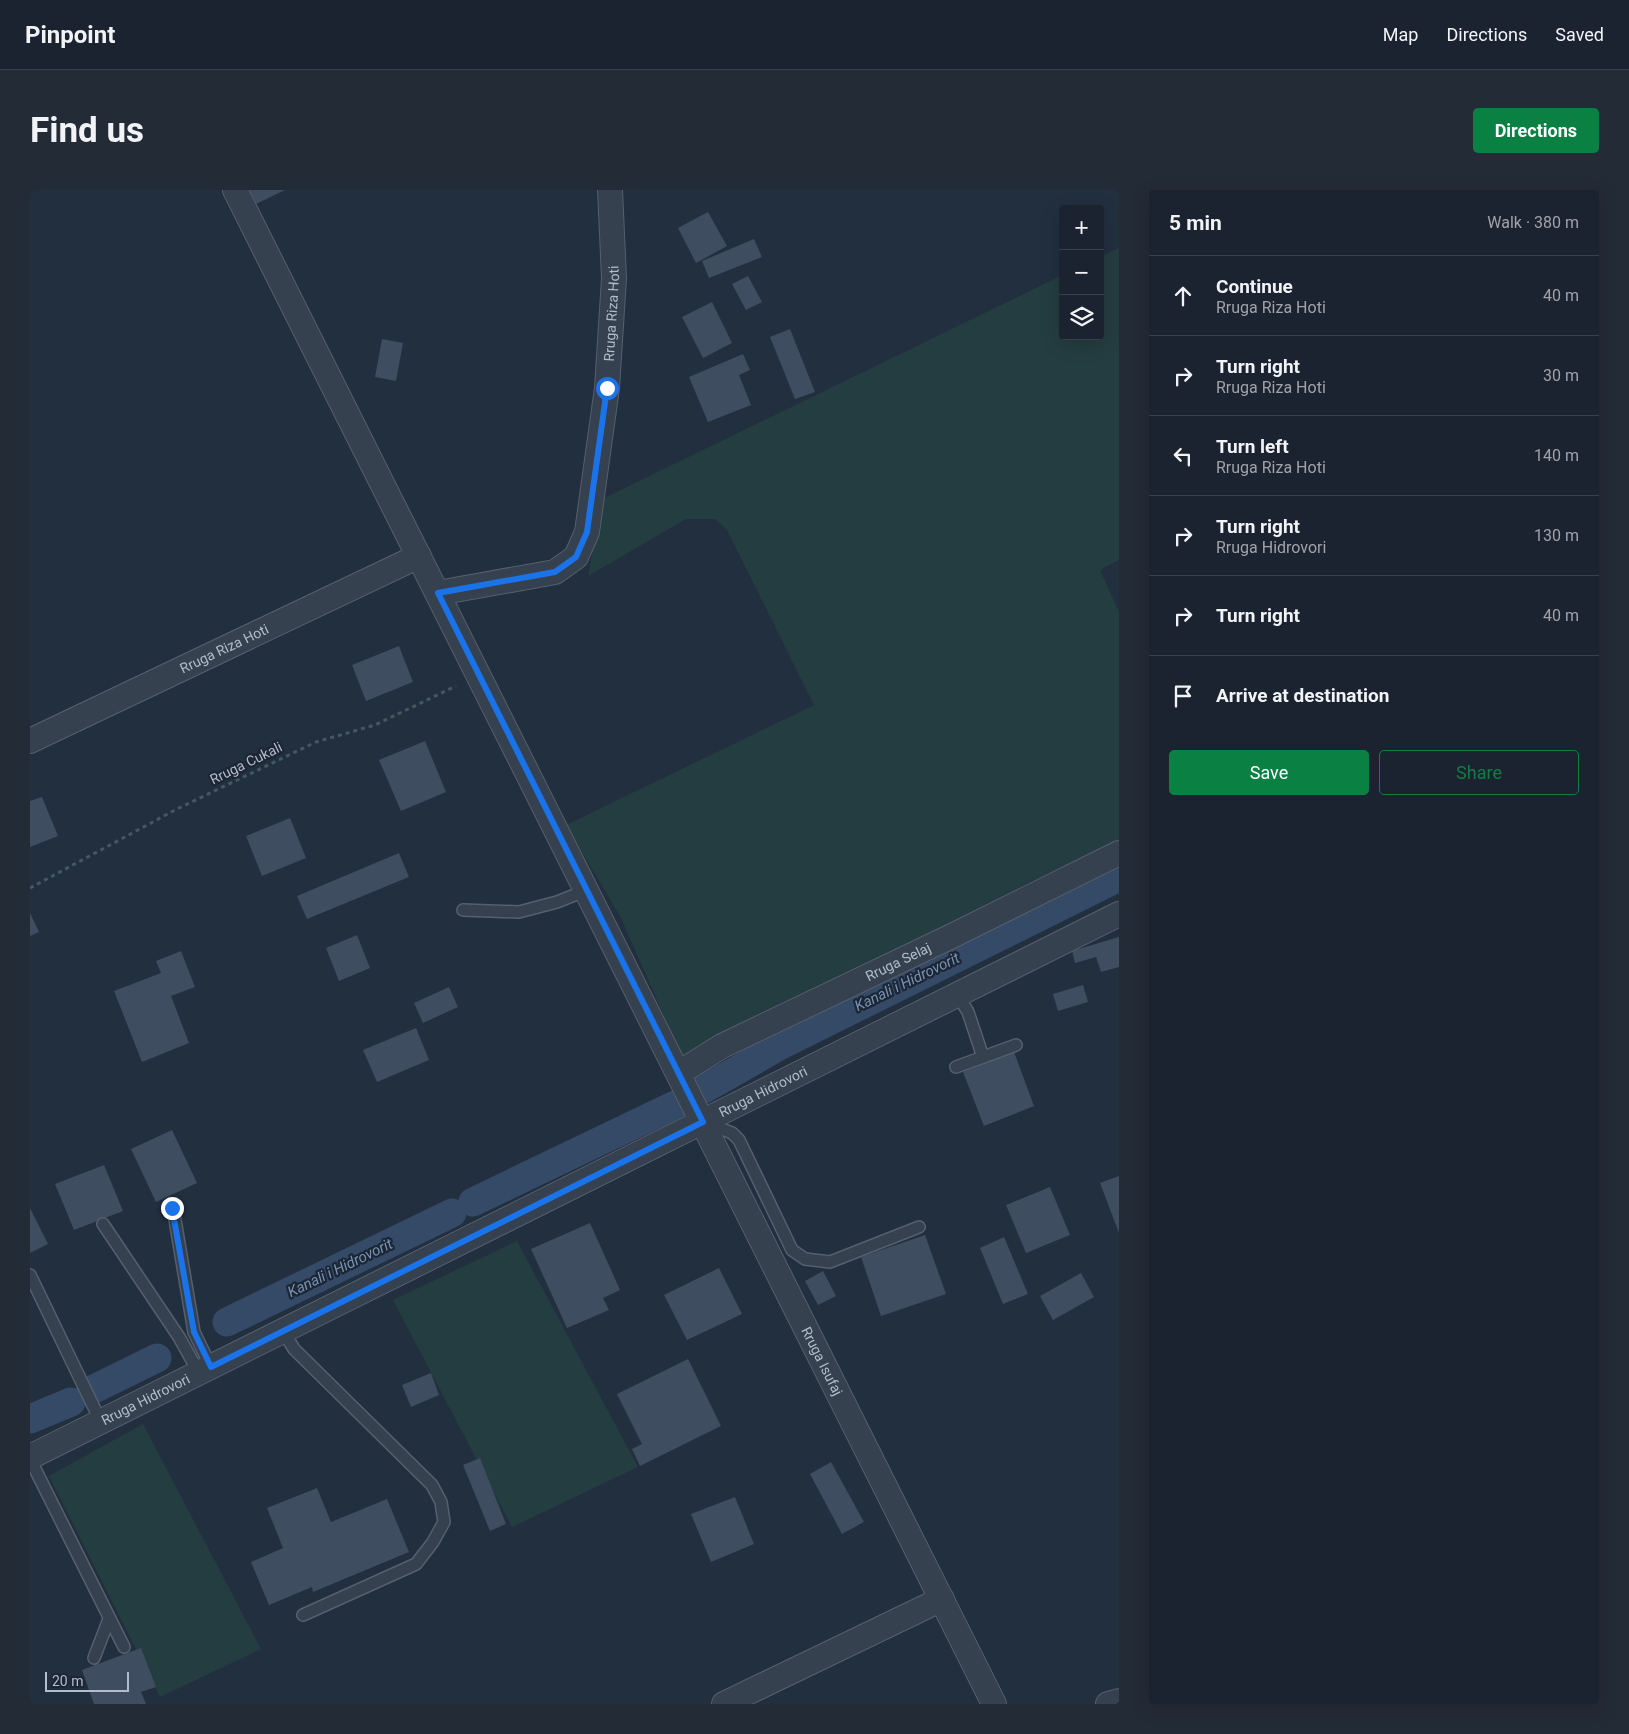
<!DOCTYPE html>
<html lang="en">
<head>
<meta charset="utf-8">
<style>
  :root { --surface:#1a232f; --page:#232b37; --text:#f1f3f6; --muted:#9fa4aa; --line:#38404b; --accent:#0b8043 }
  body { margin:0; font-family:Roboto,sans-serif; background:var(--page); color:var(--text) }
  .controls { position:absolute; right:15px; top:15px; display:grid; overflow:hidden; border-radius:5px; box-shadow:0 5px 20px #0002 }
  .controls button { width:45px; height:45px; display:grid; place-items:center; padding:0; border:0; border-bottom:1px solid var(--line); background:var(--surface); color:var(--text); font:25px sans-serif }
  .scale { position:absolute; left:15px; bottom:12px; width:84px; box-sizing:border-box; padding-left:5px; border:2px solid #b2bcca; border-top:0; font-size:14px; line-height:18px; white-space:nowrap; color:#b2bcca; -webkit-text-stroke:4px #1c2634; paint-order:stroke }
  .stop { position:absolute; width:15px; height:15px; margin:-11px; border:4px solid #1a73e8; border-radius:50%; background:#fff }
  .stop.end { background:#1a73e8; border-color:#fff; box-shadow:0 1px 5px #0008 }
  .list { margin:0; padding:0; list-style:none }
  h2 { display:flex; justify-content:space-between; align-items:center; height:65px; margin:0; padding:0 20px; font-size:21px }
  h2 small { font-size:16px; font-weight:400; color:var(--muted) }
  .list li { display:grid; grid-template-columns:32px 1fr auto; gap:15px; align-items:center; box-sizing:border-box; height:80px; padding:0 20px; border-top:1px solid var(--line) }
  .list b { display:block; font-size:19px; white-space:nowrap }
  .list p { margin:0; font-size:16px; white-space:nowrap; color:var(--muted) }
  .list em { font-size:16px; font-style:normal; color:var(--muted) }
  .actions { display:flex; gap:10px; padding:15px 20px }
  .actions a { flex:1; padding:11px 0; border:1px solid var(--accent); border-radius:5px; text-align:center; font-size:18px; color:var(--accent) }
  .actions .main { background:var(--accent); color:#fff }
  .icon { flex:none; width:28px; height:28px; fill:none; stroke:currentColor; stroke-width:2; stroke-linecap:round; stroke-linejoin:round }
  .map { position:relative; flex:none; width:1089px; height:1514px; overflow:hidden; border-radius:5px }
  header { display:flex; align-items:center; gap:30px; box-sizing:border-box; height:70px; padding:0 25px; background:var(--surface); border-bottom:1px solid var(--line) }
  header strong { font-size:24px }
  nav { display:flex; gap:28px; margin-inline-start:auto; font-size:18px }
  .intro { display:flex; align-items:center; justify-content:space-between; box-sizing:border-box; height:120px; padding:0 30px }
  h1 { margin:0; font-size:35px }
  .button { padding:12px 22px; border-radius:5px; background:var(--accent); color:#fff; font-size:18px; font-weight:700 }
  main { display:flex; gap:30px; padding:0 30px }
  aside { flex:1; background:var(--surface); border-radius:5px; box-shadow:0 5px 20px #0002 }
  .map>svg:first-child { display:block }
  .green { fill:#243d40 }
  .lines { fill:none; stroke-linecap:round; stroke-linejoin:round }
  .canal { stroke:#354a67; stroke-width:29 }
  .building { fill:#3e4d5f }
  .lane-casing { stroke:#555f6d; stroke-width:14 }
  .street-casing { stroke:#555f6d; stroke-width:26 }
  .path { stroke:#425a5d; stroke-width:3; stroke-dasharray:4 4; stroke-linecap:butt }
  .lane { stroke:#36414f; stroke-width:11 }
  .street { stroke:#36414f; stroke-width:24 }
  .route { stroke:#1a73e8; stroke-width:6 }
  .labels { text-anchor:middle; dominant-baseline:central; stroke-width:4.5; stroke-linejoin:round; paint-order:stroke }
  .street-label { font-size:14px; fill:#b2bcca; stroke:#1c2634 }
  .water-label { font-size:15px; font-style:italic; fill:#7892b3; stroke:#1c2634 }
</style>
</head>
<body>
<header>
<strong>Pinpoint</strong>
<nav><a>Map</a><a>Directions</a><a>Saved</a></nav>
</header>
<div class="intro"><h1>Find us</h1><a class="button">Directions</a></div>
<main>
<div class="map">
<svg width="1089" height="1514" viewBox="0 0 1089 1514">
  <rect width="100%" height="100%" fill="#222f3f"/>
  <g class="green">
    <path d="M 1089,58 L 1089,370 L 1070,380 L 1089,422 L 1089,651 L 994,695 L 966,716 L 652,867 L 591,728 L 536,635 L 784,515 L 697,340 L 685,329 L 656,329 L 558,386 L 572,309 L 1033,85 L 1033,146 L 1070,146 L 1070,67 Z"/>
    <path d="M 487,1051 L 608,1277 L 482,1337 L 363,1110 Z"/>
    <path d="M 113,1234 L 231,1459 L 130,1507 L 19,1286 Z"/>
  </g>
  <g class="lines">
    <g class="canal">
      <path d="M 667,903 L 751,855 L 1089,687"/>
      <path d="M 443,1012 L 645,915"/>
      <path d="M 197,1132 L 422,1023"/>
      <path d="M 64,1199 L 127,1168"/>
      <path d="M 0,1229 L 41,1212"/>
    </g>
  </g>
  <g class="building">
    <path d="M 219,0 L 255,0 L 226,14 Z"/>
    <path d="M 678,22 L 697,56 L 666,73 L 648,38 Z"/>
    <path d="M 724,49 L 732,67 L 679,88 L 672,71 Z"/>
    <path d="M 718,86 L 732,112 L 716,120 L 702,94 Z"/>
    <path d="M 682,112 L 702,153 L 673,168 L 652,127 Z"/>
    <path d="M 760,139 L 785,202 L 765,209 L 740,147 Z"/>
    <path d="M 352,149 L 373,153 L 366,191 L 345,187 Z"/>
    <path d="M 713,164 L 720,180 L 709,185 L 721,215 L 678,232 L 659,187 Z"/>
    <path d="M 369,456 L 383,492 L 336,511 L 322,475 Z"/>
    <path d="M 395,551 L 416,602 L 371,621 L 349,570 Z"/>
    <path d="M 12,607 L 28,646 L 0,657 L 0,611 Z"/>
    <path d="M 260,628 L 276,668 L 232,686 L 216,646 Z"/>
    <path d="M 369,663 L 379,687 L 277,729 L 267,706 Z"/>
    <path d="M 0,723 L 9,742 L 0,746 Z"/>
    <path d="M 327,745 L 340,778 L 309,791 L 296,758 Z"/>
    <path d="M 1089,747 L 1089,777 L 1071,782 L 1066,767 L 1045,773 L 1042,761 Z"/>
    <path d="M 151,761 L 165,797 L 141,806 L 159,853 L 112,872 L 84,801 L 131,783 L 126,771 Z"/>
    <path d="M 1053,795 L 1058,812 L 1028,821 L 1023,804 Z"/>
    <path d="M 419,797 L 428,817 L 393,833 L 384,813 Z"/>
    <path d="M 386,838 L 399,870 L 347,892 L 333,860 Z"/>
    <path d="M 984,862 L 1004,916 L 954,936 L 933,882 Z"/>
    <path d="M 142,940 L 167,993 L 126,1012 L 101,959 Z"/>
    <path d="M 74,975 L 93,1021 L 44,1040 L 25,994 Z"/>
    <path d="M 1089,986 L 1089,1043 L 1070,993 Z"/>
    <path d="M 1020,997 L 1040,1045 L 996,1063 L 976,1015 Z"/>
    <path d="M 0,1018 L 18,1054 L 0,1063 Z"/>
    <path d="M 560,1033 L 590,1100 L 573,1108 L 579,1120 L 537,1138 L 501,1059 Z"/>
    <path d="M 895,1045 L 916,1104 L 851,1126 L 831,1067 Z"/>
    <path d="M 974,1047 L 998,1104 L 973,1114 L 950,1058 Z"/>
    <path d="M 689,1078 L 712,1124 L 657,1150 L 634,1105 Z"/>
    <path d="M 793,1081 L 806,1106 L 788,1115 L 775,1091 Z"/>
    <path d="M 1051,1083 L 1064,1107 L 1023,1130 L 1010,1106 Z"/>
    <path d="M 658,1169 L 691,1236 L 610,1276 L 602,1259 L 612,1254 L 587,1204 Z"/>
    <path d="M 401,1183 L 409,1205 L 381,1217 L 372,1195 Z"/>
    <path d="M 450,1268 L 476,1334 L 460,1341 L 433,1275 Z"/>
    <path d="M 801,1272 L 834,1332 L 812,1344 L 780,1284 Z"/>
    <path d="M 287,1298 L 301,1332 L 357,1309 L 379,1362 L 283,1402 L 282,1397 L 239,1415 L 221,1372 L 253,1358 L 237,1318 Z"/>
    <path d="M 705,1307 L 724,1354 L 681,1372 L 661,1324 Z"/>
    <path d="M 111,1458 L 126,1497 L 111,1502 L 116,1514 L 64,1514 L 52,1480 Z"/>
  </g>
  <g class="lines">
    <g class="lane-casing">
      <g id="lane">
        <path d="M 433,720 L 489,722 L 527,712 L 557,700"/>
        <path d="M 927,804 L 938,822 L 953,867"/>
        <path d="M 926,877 L 986,855"/>
        <path d="M 674,932 L 702,943 L 709,950 L 762,1060 L 775,1069 L 800,1072 L 889,1037"/>
        <path d="M 143,1018 L 164,1142 L 181,1177"/>
        <path d="M 73,1034 L 149,1147 L 169,1183"/>
        <path d="M 0,1085 L 71,1232"/>
        <path d="M 253,1141 L 264,1159 L 402,1295 L 411,1312 L 414,1332 L 403,1352 L 386,1374 L 273,1425"/>
        <path d="M 0,1269 L 94,1457"/>
        <path d="M 64,1468 L 79,1429"/>
      </g>
    </g>
    <g class="street-casing">
      <g id="street">
        <path id="s1" d="M 205,0 L 964,1514"/>
        <path id="s2" d="M 408,403 L 525,382 L 546,367 L 557,342 L 577,198 L 584,88 L 580,0"/>
        <path id="s3" d="M 0,551 L 389,366"/>
        <path id="s4" d="M 649,883 L 692,856 L 924,745 L 1089,663"/>
        <path id="s5" d="M 0,1267 L 1089,724"/>
        <path d="M 694,1514 L 912,1409"/>
        <path d="M 1078,1514 L 1089,1511"/>
      </g>
    </g>
    <path class="path" d="M 0,698 L 147,619 L 286,552 L 345,535 L 426,496"/>
    <use href="#lane" class="lane"/>
    <use href="#street" class="street"/>
  </g>
  <g class="lines">
    <path class="route" d="M 142,1018 L 164,1142 L 181,1177 L 673,932 L 408,403 L 525,382 L 546,367 L 557,342 L 577,198"/>
  </g>
  <g class="labels">
    <g class="street-label">
      <text stroke="none"><textPath href="#s2" startOffset="392">Rruga Riza Hoti</textPath></text>
      <text stroke="none"><textPath href="#s3" startOffset="215">Rruga Riza Hoti</textPath></text>
      <text transform="translate(216 573) rotate(-26)">Rruga Cukali</text>
      <text stroke="none"><textPath href="#s4" startOffset="246">Rruga Selaj</textPath></text>
      <text stroke="none"><textPath href="#s5" startOffset="819">Rruga Hidrovori</textPath></text>
      <text stroke="none"><textPath href="#s1" startOffset="1310">Rruga Isufaj</textPath></text>
      <text stroke="none"><textPath href="#s5" startOffset="129">Rruga Hidrovori</textPath></text>
    </g>
    <g class="water-label">
      <text transform="translate(877 792) rotate(-26)">Kanali i Hidrovorit</text>
      <text transform="translate(310 1078) rotate(-26)">Kanali i Hidrovorit</text>
    </g>
  </g>
</svg>
<div class="controls">
<button>+</button>
<button>−</button>
<button><svg class="icon" aria-label="layers" viewBox="0 0 24 24"><path d="M12 4l9 5-9 5-9-5zM3 14l9 5 9-5"/></svg></button>
</div>
<div class="scale">20 m</div>
<div class="stop" style="left:577px;top:198px"></div>
<div class="stop end" style="left:142px;top:1018px"></div>
</div>
<aside>
<h2>5 min<small>Walk · 380 m</small></h2>
<ul class="list">
<li><svg class="icon" aria-label="ahead" viewBox="0 0 24 24"><path d="M12 20V5M6 11l6-6 6 6"/></svg><div><b>Continue</b><p>Rruga Riza Hoti</p></div><em>40 m</em></li>
<li><svg class="icon" aria-label="right" viewBox="0 0 24 24"><path d="M7 20v-9h11M14 6l5 5-5 5"/></svg><div><b>Turn right</b><p>Rruga Riza Hoti</p></div><em>30 m</em></li>
<li><svg class="icon" aria-label="left" viewBox="0 0 24 24"><path d="M17 20v-9H6M10 6l-5 5 5 5"/></svg><div><b>Turn left</b><p>Rruga Riza Hoti</p></div><em>140 m</em></li>
<li><svg class="icon" aria-label="right" viewBox="0 0 24 24"><path d="M7 20v-9h11M14 6l5 5-5 5"/></svg><div><b>Turn right</b><p>Rruga Hidrovori</p></div><em>130 m</em></li>
<li><svg class="icon" aria-label="right" viewBox="0 0 24 24"><path d="M7 20v-9h11M14 6l5 5-5 5"/></svg><div><b>Turn right</b></div><em>40 m</em></li>
<li><svg class="icon" aria-label="arrive" viewBox="0 0 24 24"><path d="M6 21V4h12l-3 4 3 4H6"/></svg><div><b>Arrive at destination</b></div></li>
</ul>
<div class="actions"><a class="main">Save</a><a>Share</a></div>
</aside>
</main>
</body>
</html>
